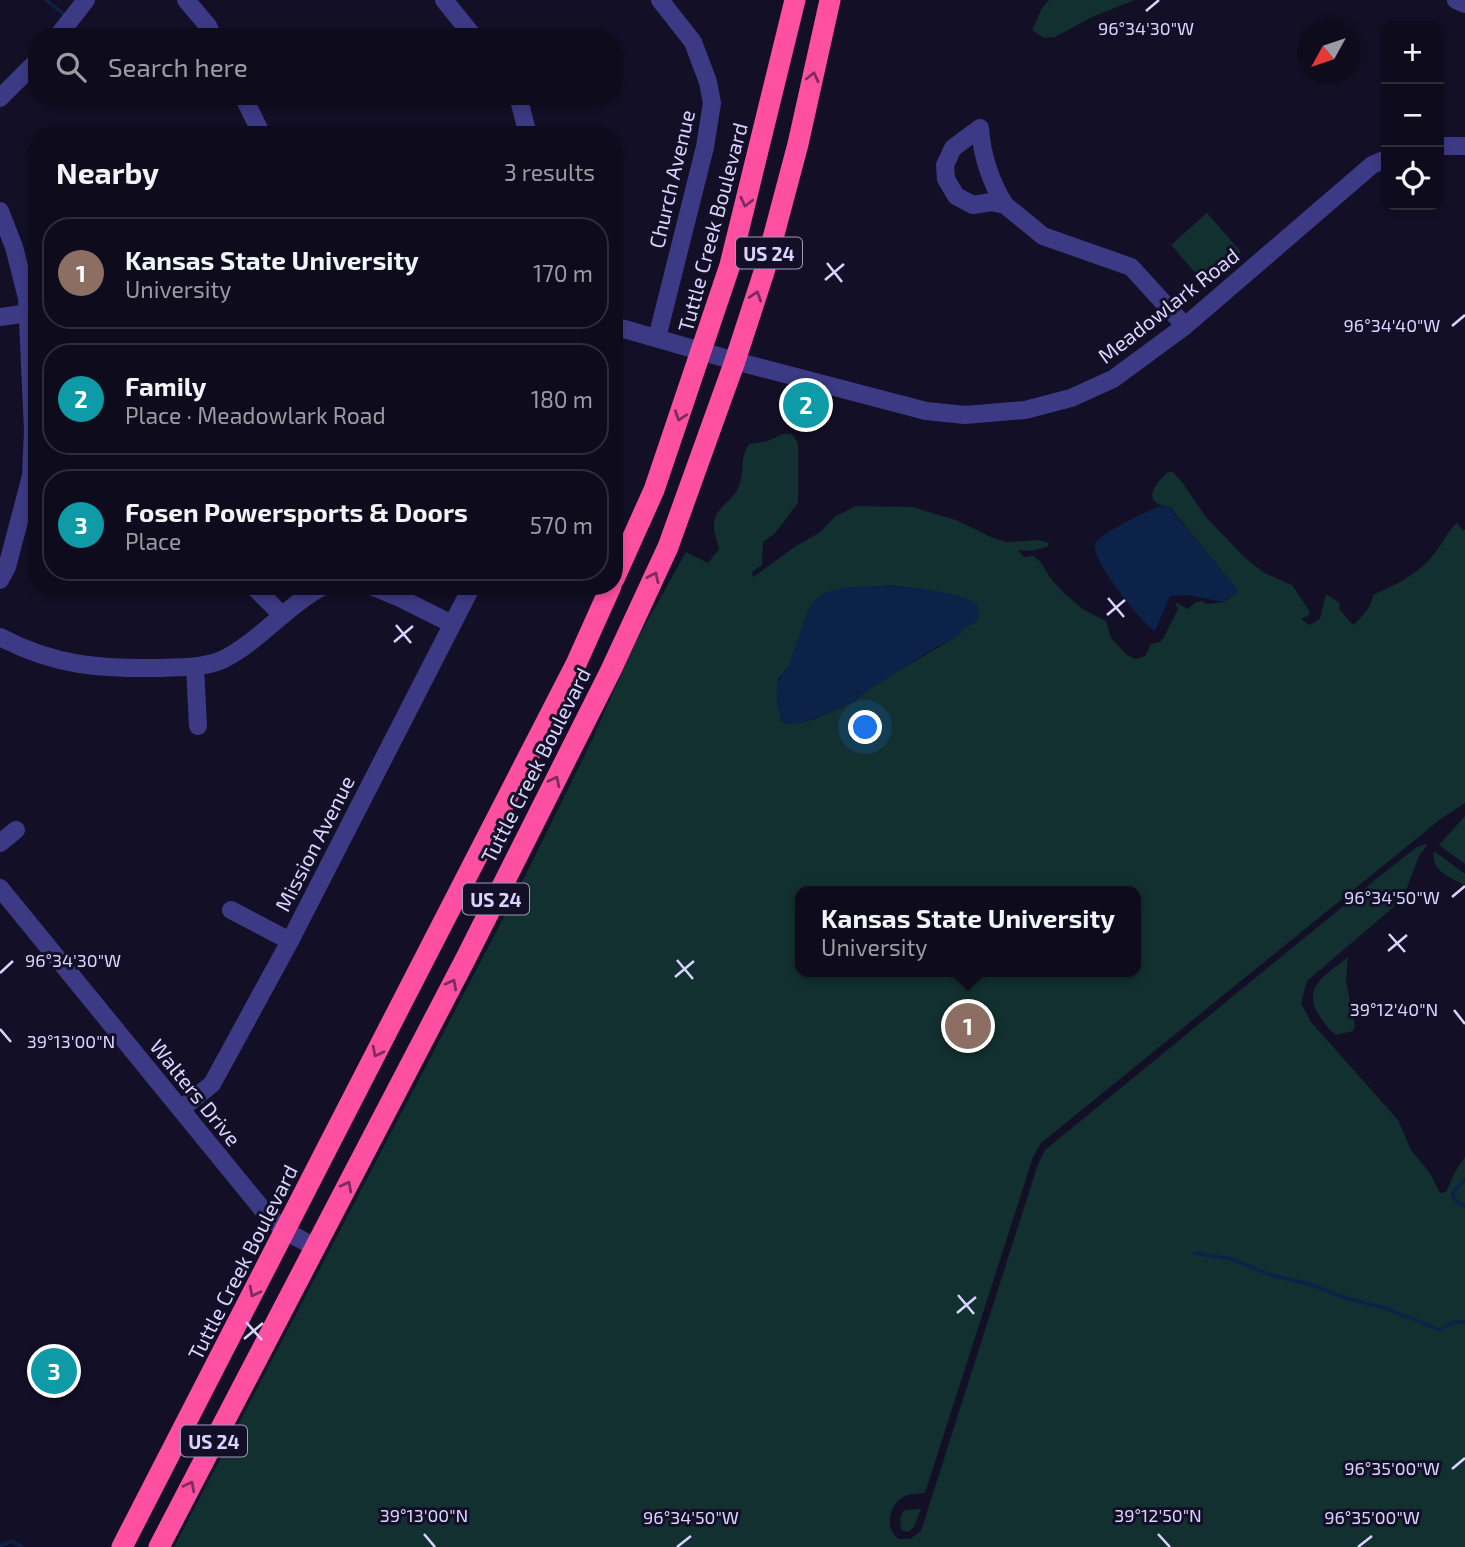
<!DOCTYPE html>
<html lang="en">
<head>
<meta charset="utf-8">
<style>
  :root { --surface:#0e0b1c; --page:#171425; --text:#f1f3f6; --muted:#9b9ba3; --line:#2e2b3b; --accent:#00e5ff }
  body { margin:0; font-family:"Exo 2",sans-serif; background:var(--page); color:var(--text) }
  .controls { position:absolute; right:21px; top:21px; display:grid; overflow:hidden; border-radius:14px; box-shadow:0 4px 10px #0003 }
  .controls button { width:63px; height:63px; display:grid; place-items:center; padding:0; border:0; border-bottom:2px solid var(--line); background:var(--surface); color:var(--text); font:35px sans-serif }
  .compass { position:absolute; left:1297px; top:21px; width:63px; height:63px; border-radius:50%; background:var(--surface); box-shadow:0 4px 10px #0003; rotate:230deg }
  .you { position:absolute; left:866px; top:728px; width:24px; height:24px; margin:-18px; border:5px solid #fff; border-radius:50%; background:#1a73e8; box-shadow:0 0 0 10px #1a73e833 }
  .badge { display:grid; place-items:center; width:46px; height:46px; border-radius:50%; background:var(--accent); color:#fff; font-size:23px; font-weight:700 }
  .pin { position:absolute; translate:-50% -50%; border:4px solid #fff; box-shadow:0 2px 7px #0006 }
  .popup { position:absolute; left:795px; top:886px; width:346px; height:91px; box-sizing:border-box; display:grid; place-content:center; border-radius:14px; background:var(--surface); filter:drop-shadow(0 2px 5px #0005); font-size:23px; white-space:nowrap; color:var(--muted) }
  .popup b { font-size:26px; color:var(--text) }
  .popup::after { content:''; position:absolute; left:50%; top:100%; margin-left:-14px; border:14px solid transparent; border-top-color:var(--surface) }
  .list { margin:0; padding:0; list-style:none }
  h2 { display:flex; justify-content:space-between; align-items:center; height:91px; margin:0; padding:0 28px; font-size:30px }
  h2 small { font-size:23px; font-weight:400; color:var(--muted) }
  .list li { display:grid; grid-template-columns:46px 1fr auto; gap:21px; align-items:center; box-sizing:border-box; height:112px; margin:0 14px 14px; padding:0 14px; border:2px solid var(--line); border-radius:28px }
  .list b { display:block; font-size:26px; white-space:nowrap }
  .list p { margin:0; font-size:23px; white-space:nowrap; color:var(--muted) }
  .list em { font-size:23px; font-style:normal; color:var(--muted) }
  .icon { flex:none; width:38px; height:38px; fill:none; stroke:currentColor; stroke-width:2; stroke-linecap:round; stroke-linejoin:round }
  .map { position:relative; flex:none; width:1465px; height:1547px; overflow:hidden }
  .search { position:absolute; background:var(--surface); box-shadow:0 4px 10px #0003; left:28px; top:28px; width:595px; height:77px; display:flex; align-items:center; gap:18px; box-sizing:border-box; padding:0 24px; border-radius:28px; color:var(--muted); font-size:26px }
  .panel { position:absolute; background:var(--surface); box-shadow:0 4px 10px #0003; left:28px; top:126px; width:595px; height:469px; border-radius:28px }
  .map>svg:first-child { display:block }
  .green { fill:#12302f; fill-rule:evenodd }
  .water { fill:#0c2248 }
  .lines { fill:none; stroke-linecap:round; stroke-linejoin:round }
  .stream { stroke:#0c2248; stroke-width:3.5 }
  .minor { stroke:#3d3a85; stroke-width:18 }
  .highway { stroke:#ff4fa3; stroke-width:21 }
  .oneway { stroke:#7d2c5e }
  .ticks { fill:none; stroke:#d9d4ff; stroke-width:2.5 }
  .labels { text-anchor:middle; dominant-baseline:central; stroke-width:6; stroke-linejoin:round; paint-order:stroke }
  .shield { fill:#130f26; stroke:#9e99be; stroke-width:2 }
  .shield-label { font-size:19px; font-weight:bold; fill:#d9d4ff }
  .street-label { font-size:21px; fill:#d9d4ff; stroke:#130f26 }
  .ticks-label { font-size:18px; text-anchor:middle; fill:#d9d4ff; stroke:#130f26; stroke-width:6; stroke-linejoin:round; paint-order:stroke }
</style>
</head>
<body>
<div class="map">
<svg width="1465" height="1547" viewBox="0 0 1465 1547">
  <rect width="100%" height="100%" fill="#130f26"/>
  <g class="green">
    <path d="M 1049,0 L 1135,0 L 1094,16 L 1055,37 L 1044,38 L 1032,30 L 1042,8 Z"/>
    <path d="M 1207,213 L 1241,252 L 1205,284 L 1171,245 Z"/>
    <path d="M 783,434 C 792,433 795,436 798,444 L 798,503 L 775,533 L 763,542 L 762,565 L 752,572 L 753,577 L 796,546 L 819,533 L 836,516 L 856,506 L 912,507 L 956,520 L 991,537 L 1006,542 L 1038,540 L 1049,543 L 1047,547 L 1030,551 L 1018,550 L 1024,557 L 1033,556 L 1040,561 L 1051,579 L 1064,593 L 1084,610 L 1106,621 L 1111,638 L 1127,655 L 1136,659 L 1145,656 L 1151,644 L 1160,642 L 1163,639 L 1178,609 L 1175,602 L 1188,609 L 1196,602 L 1202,601 L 1207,604 L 1224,602 L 1238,591 L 1170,507 C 1141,504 1153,485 1168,472 L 1173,472 L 1182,482 L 1206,517 L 1243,556 L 1264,573 L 1292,585 L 1310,612 L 1308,616 L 1302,618 L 1302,620 L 1310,625 L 1320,619 L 1326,594 L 1340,603 L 1339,609 L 1353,625 C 1363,616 1371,608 1373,595 C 1396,585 1422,572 1437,550 C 1446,539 1445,534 1457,523 L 1463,531 L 1465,529 L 1465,803 L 1442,818 L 1041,1143 L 1033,1157 L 925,1493 C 919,1494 910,1493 903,1497 C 889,1505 884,1530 899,1539 L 910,1539 L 921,1531 L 1038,1164 L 1045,1150 L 1380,876 L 1417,847 L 1425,844 L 1427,845 L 1419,856 L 1405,893 L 1396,905 L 1307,981 L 1301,1003 L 1311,1022 L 1398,1120 L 1411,1150 L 1430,1173 L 1440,1193 L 1446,1192 L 1455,1172 L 1465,1157 L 1465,1547 L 174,1547 L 518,890 L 592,740 L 636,641 L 686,552 L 708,563 L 719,549 C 718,542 714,535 714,528 C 712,509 733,502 739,486 C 745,471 739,460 749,444 L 768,441 ZM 890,585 L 951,594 L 967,599 L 954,638 L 883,680 L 859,696 L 855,701 L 812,720 L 785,724 L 781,719 L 777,699 L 778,679 L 789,666 L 809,609 L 825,593 ZM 800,891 L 1136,891 L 1136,972 L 800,972 Z"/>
    <path d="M 1465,816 L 1465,864 L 1439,845 Z"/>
    <path d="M 1434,851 L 1465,874 L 1465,885 C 1450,878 1430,870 1434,851 Z"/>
    <path d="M 1348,957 L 1346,981 L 1355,1026 L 1353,1031 L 1336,1035 C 1329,1030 1326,1025 1321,1018 C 1299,988 1326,975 1348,957 Z"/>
    <path d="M 921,1509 L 914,1527 L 908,1532 L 901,1530 L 900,1518 L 904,1510 Z"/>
  </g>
  <g class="water">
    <path d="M 1160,506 L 1169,507 L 1238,590 L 1237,594 L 1229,597 L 1224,602 L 1187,595 L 1170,596 L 1155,631 C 1142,624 1090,558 1095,544 C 1098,534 1148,511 1160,506 Z"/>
    <path d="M 890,585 C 911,588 964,592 977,605 L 979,614 L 977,621 L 965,628 L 960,635 L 933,649 L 867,691 L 855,701 L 838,709 L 802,723 L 787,724 L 782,722 C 780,710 775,698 777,686 C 779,674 787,673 790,663 C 796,647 806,603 821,595 C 840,584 869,588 890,585 Z"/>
  </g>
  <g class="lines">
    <g class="stream">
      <path d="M 46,0 L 66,16"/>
      <path d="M 1465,1179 L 1453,1193 L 1453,1198 L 1465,1207"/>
      <path d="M 1194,1253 L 1232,1259 L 1270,1275 L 1309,1284 L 1349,1299 L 1388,1309 L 1439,1330 L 1454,1322 L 1465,1322"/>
      <path d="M 0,1546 L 12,1541 L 22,1547"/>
    </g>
    <g class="minor">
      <path d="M 186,0 L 208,26 L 213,37"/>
      <path d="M 444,0 L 474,37"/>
      <path d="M 1456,0 L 1465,4"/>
      <path d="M 57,37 L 86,0"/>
      <path d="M 243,96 L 262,135"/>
      <path d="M 518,96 L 528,135"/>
      <path d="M 0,98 L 37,61"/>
      <path d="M 1439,146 L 1465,146"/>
      <path d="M 1005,205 C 990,181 982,156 980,128 L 953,148 L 945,165 L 946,179 L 956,196 L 973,205 L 991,202 L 1005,205 L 1043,236 L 1131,267 L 1185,326"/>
      <path d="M 0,211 L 14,247 L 27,298 L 33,430 L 31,476 L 7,567 L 0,580"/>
      <path d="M 0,317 L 28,313"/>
      <path d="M 614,326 L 735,361 L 926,411 L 965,415 L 1025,410 L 1071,398 L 1113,379 L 1185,326 L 1372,165 L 1386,159"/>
      <path d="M 657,338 L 705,147 L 712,103 L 708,82 L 693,42 L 660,0"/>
      <path d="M 253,586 L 282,615"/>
      <path d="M 371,586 L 400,598 L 452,624"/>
      <path d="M 0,637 C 55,666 101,669 161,668 C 182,667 205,668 224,659 C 261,640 287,605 324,586"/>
      <path d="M 195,667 L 198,726"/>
      <path d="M 0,843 L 16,830"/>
      <path d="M 0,888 L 263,1210 L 285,1231 L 315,1247"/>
      <path d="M 231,910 L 290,941"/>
      <path d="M 181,1109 L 212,1084 L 290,941 L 472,586"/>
    </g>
    <g class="highway">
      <path d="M 614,579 L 654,490 L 730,265 L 795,0"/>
      <path d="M 122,1547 L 576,664 L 611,586"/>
      <path d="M 159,1547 L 466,958 L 611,670 L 668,547 L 735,361 L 764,272 L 798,144 L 830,0"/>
    </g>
  </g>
  <defs><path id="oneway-chevron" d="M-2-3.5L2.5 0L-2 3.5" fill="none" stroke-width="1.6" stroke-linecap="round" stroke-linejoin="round" transform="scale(1.75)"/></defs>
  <g class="oneway">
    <use href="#oneway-chevron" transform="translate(813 77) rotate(-77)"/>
    <use href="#oneway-chevron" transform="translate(746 202) rotate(104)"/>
    <use href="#oneway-chevron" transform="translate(756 296) rotate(-72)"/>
    <use href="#oneway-chevron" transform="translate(680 416) rotate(109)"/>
    <use href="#oneway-chevron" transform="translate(654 577) rotate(-65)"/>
    <use href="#oneway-chevron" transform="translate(555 781) rotate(-63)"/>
    <use href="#oneway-chevron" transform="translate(452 984) rotate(-62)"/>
    <use href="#oneway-chevron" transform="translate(377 1052) rotate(117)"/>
    <use href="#oneway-chevron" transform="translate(347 1186) rotate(-62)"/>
    <use href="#oneway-chevron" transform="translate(254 1292) rotate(117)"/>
    <use href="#oneway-chevron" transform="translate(190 1486) rotate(-63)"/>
  </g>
  <path class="ticks" d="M 1146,11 L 1159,0M 827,263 L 842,282M 825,280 L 844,264M 1452,326 L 1465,315M 1108,598 L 1124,617M 1107,615 L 1125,600M 396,625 L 411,643M 394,642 L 413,626M 1452,897 L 1465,886M 1389,934 L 1405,952M 1388,951 L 1407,935M 677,960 L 693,979M 0,973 L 13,961M 675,977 L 694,961M 1454,1010 L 1465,1024M 0,1029 L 11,1042M 958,1295 L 974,1314M 957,1313 L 976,1297M 246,1322 L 262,1340M 244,1339 L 263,1323M 1452,1469 L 1465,1458M 424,1534 L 435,1547M 1158,1534 L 1170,1547M 677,1547 L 691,1536M 1358,1547 L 1372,1536"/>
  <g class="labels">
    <g class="shield">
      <rect x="736" y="237.5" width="66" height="31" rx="5"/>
      <rect x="463" y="883.5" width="66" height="31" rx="5"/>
      <rect x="181" y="1425.5" width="66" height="31" rx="5"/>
    </g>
    <g class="shield-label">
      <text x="769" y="253">US 24</text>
      <text x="496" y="899">US 24</text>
      <text x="214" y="1441">US 24</text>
    </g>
    <g class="street-label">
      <text transform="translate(671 179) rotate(-77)">Church Avenue</text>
      <text transform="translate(712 227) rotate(-75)">Tuttle Creek Boulevard</text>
      <text transform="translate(1168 305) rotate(-38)">Meadowlark Road</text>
      <text transform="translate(535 765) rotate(-63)">Tuttle Creek Boulevard</text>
      <text transform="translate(314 843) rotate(-63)">Mission Avenue</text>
      <text transform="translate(196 1092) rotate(51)">Walters Drive</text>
      <text transform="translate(242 1262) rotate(-63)">Tuttle Creek Boulevard</text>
    </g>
  </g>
  <g class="ticks-label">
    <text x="1146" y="35">96°34'30"W</text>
    <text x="1392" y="332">96°34'40"W</text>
    <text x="1392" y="904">96°34'50"W</text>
    <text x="73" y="967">96°34'30"W</text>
    <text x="1394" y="1016">39°12'40"N</text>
    <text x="71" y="1048">39°13'00"N</text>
    <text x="1392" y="1475">96°35'00"W</text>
    <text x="424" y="1522">39°13'00"N</text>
    <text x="1158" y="1522">39°12'50"N</text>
    <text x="691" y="1524">96°34'50"W</text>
    <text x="1372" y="1524">96°35'00"W</text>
  </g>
</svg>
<div class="controls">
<button>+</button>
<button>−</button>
<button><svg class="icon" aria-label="locate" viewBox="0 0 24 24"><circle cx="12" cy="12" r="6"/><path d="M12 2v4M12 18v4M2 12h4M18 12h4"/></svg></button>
</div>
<svg class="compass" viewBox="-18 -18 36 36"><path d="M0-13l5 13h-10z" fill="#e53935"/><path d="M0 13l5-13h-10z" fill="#9b9ba3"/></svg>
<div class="you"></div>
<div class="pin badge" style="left:968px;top:1026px;background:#8d6e63">1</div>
<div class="popup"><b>Kansas State University</b>University</div>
<div class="pin badge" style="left:806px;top:405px;background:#0f9aa8">2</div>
<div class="pin badge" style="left:54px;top:1371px;background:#0f9aa8">3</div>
<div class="search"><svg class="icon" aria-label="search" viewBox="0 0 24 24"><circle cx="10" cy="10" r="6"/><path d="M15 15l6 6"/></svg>Search here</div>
<section class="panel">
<h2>Nearby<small>3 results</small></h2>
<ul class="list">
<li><span class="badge" style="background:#8d6e63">1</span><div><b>Kansas State University</b><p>University</p></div><em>170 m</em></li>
<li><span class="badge" style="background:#0f9aa8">2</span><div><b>Family</b><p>Place · Meadowlark Road</p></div><em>180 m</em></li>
<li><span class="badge" style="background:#0f9aa8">3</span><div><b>Fosen Powersports &amp; Doors</b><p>Place</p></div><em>570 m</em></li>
</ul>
</section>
</div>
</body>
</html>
